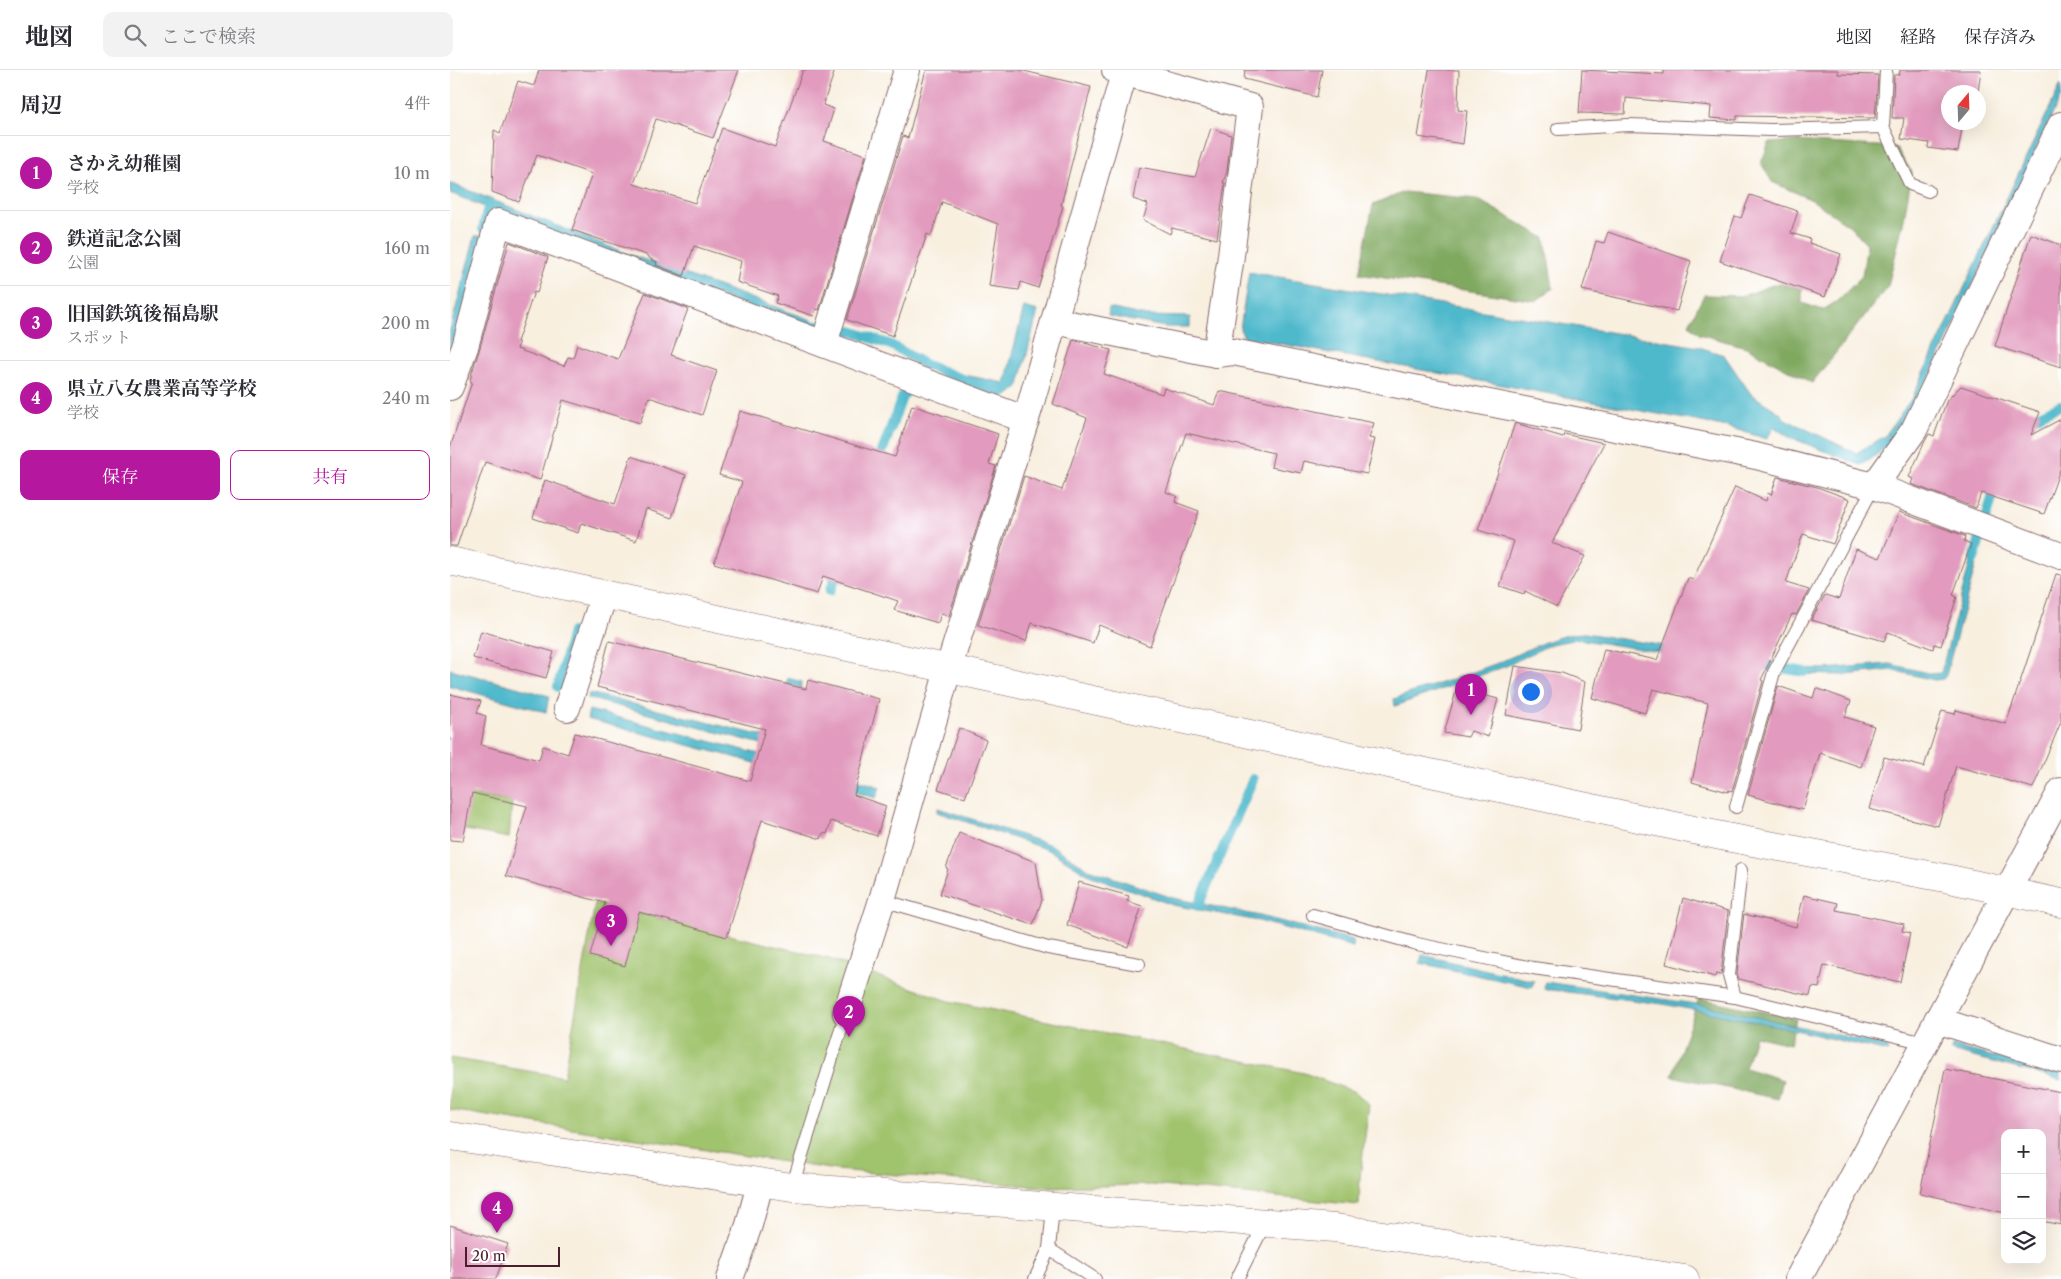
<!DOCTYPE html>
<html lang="ja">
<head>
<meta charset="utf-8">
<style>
  :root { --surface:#fff; --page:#f2f2f3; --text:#2b2b33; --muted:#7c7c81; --line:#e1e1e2; --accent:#b5179e }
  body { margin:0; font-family:"Libre Caslon Text","Noto Serif JP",serif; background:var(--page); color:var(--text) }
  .controls { position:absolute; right:15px; bottom:15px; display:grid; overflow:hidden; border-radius:10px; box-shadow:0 5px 20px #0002 }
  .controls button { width:45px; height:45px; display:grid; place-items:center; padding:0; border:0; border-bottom:1px solid var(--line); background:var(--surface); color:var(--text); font:25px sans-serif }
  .compass { position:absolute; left:1491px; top:15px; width:45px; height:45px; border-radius:50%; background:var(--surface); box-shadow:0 5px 20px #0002; rotate:19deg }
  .scale { position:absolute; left:15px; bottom:12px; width:95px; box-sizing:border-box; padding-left:5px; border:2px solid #4a1f2b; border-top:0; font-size:14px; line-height:18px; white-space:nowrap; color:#4a1f2b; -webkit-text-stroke:4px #fff; paint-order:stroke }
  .you { position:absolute; left:1080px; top:621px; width:18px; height:18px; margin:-12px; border:4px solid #fff; border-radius:50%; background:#1a73e8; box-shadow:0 0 0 8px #1a73e833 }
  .badge { display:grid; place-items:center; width:32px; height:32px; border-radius:50%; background:var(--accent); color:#fff; font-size:16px; font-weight:700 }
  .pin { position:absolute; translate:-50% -41px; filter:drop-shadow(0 1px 2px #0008) }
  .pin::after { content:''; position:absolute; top:26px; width:18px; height:15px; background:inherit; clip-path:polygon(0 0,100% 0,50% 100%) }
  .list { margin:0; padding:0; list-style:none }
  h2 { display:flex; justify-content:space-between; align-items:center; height:65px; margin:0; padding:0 20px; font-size:21px }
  h2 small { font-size:16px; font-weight:400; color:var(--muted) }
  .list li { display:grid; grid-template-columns:32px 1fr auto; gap:15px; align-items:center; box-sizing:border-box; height:75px; padding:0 20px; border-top:1px solid var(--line) }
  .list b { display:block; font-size:19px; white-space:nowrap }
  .list p { margin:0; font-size:16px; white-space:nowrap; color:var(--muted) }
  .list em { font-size:16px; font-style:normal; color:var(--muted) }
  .actions { display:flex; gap:10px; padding:15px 20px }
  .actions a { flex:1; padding:11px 0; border:1px solid var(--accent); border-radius:10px; text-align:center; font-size:18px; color:var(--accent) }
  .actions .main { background:var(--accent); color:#fff }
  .icon { flex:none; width:28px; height:28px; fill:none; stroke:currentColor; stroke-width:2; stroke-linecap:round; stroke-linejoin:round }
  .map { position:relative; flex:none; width:1611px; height:1209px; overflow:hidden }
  header { display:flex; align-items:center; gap:30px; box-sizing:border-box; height:70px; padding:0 25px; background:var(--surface); border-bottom:1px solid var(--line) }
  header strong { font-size:24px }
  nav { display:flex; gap:28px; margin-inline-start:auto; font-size:18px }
  .search { width:350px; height:45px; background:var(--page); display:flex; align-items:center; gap:12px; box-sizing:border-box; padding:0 18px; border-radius:10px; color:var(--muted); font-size:19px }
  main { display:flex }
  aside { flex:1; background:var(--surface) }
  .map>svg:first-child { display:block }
  .green { fill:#a0c36d; stroke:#75714c }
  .forest { fill:#80a960; stroke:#656446 }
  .water { fill:#4fb9cc; stroke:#4c6c7c }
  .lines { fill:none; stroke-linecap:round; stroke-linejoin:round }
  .stream { stroke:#4fb9cc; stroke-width:10 }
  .building { fill:#e29bbe }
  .service-casing { stroke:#87686a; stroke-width:14 }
  .minor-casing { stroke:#87686a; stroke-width:28 }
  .tertiary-casing { stroke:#87686a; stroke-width:29 }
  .service { stroke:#fff; stroke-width:12 }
  .minor { stroke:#fff; stroke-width:26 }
  .tertiary { stroke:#fff; stroke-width:28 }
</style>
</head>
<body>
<header>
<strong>地図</strong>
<div class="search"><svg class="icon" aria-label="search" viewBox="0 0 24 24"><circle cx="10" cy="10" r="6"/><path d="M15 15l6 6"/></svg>ここで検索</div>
<nav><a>地図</a><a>経路</a><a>保存済み</a></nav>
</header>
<main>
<aside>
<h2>周辺<small>4件</small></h2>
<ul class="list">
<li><span class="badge">1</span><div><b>さかえ幼稚園</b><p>学校</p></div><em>10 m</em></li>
<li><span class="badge">2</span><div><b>鉄道記念公園</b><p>公園</p></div><em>160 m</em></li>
<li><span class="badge">3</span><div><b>旧国鉄筑後福島駅</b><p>スポット</p></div><em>200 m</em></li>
<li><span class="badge">4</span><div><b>県立八女農業高等学校</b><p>学校</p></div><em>240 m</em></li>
</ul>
<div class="actions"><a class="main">保存</a><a>共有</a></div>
</aside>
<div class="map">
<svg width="1611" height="1209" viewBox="0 0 1611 1209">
  <rect width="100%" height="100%" fill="#fff"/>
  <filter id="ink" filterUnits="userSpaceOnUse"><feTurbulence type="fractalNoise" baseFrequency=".02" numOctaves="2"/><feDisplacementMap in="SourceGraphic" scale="10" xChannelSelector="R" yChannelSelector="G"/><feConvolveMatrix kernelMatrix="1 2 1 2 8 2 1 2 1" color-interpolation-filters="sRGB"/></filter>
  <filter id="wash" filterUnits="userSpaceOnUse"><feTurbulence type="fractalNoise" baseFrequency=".0096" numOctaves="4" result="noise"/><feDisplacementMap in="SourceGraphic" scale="20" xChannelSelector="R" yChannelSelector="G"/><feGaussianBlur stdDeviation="1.12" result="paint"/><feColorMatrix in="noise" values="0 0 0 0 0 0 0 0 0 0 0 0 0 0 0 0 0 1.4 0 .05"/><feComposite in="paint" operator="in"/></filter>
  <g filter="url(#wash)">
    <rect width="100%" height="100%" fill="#f8efdf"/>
    <g class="green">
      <path d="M 0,721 L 62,732 L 59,768 L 0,757 Z"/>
      <path d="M 145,833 L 376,888 L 499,931 L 854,1003 L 905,1022 L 919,1034 L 910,1107 L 909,1135 L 702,1115 L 594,1117 L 386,1100 L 0,1040 L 0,988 L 114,1007 Z"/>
    </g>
    <g class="forest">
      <path d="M 1343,71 L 1445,77 L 1462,102 L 1454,149 L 1438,216 L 1362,313 L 1296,277 L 1249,264 L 1239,254 L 1254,225 L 1293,226 L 1328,213 L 1352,219 L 1352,233 L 1373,240 L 1387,231 L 1412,206 L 1417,174 L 1400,156 L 1362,130 L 1322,112 L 1311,93 L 1319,73 Z"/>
      <path d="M 954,122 L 1027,129 L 1095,168 L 1103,218 L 1086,231 L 909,204 L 923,135 Z"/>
      <path d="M 1249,928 L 1346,949 L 1340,974 L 1305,966 L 1295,998 L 1333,1010 L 1328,1029 L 1222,1006 Z"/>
    </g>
    <g class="water">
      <path d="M 1611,14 L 1611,26 L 1471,326 C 1454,352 1439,382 1410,395 L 1339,367 L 1324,357 L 1317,369 L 1278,357 L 794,267 L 790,259 L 799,202 L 1249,277 L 1274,285 L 1301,324 L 1330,343 L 1335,349 L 1406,383 L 1435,366 L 1462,328 Z"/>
      <path d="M 0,113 L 165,179 L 362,250 L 360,259 C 239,215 119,172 0,123 Z"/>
      <path d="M 25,166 L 35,166 L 0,291 L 0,260 Z"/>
      <path d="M 574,237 L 588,241 L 569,315 C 553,338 534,324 511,317 L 514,305 L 555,313 Z"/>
      <path d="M 659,238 L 696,246 L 740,247 L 740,257 L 715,257 L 658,246 Z"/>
      <path d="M 1524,477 L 1530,479 L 1496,605 L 1493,609 L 1485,610 L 1441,600 L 1396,605 L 1342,604 L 1344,598 L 1375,599 L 1440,594 L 1482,604 L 1491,603 Z"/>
      <path d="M 1135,563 L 1313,592 L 1312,598 L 1127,569 L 1101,574 L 1056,596 L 945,636 L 944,629 C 977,617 1012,607 1045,594 C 1076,582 1102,564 1135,563 Z"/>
      <path d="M 0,599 L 99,626 L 96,642 L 0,616 Z"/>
      <path d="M 338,608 L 352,612 L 332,686 L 430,717 L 426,728 L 284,687 L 137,649 L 139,640 L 317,686 L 319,676 L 138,628 L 139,623 L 321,668 Z"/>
      <path d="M 488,738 L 601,775 L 638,799 L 723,828 L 810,846 L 903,870 L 903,877 L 809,851 L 723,835 L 639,805 L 599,780 L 487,742 Z"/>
      <path d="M 972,885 L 1084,911 L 1082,917 L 970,893 Z"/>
      <path d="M 1095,912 L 1252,935 L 1438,976 L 1438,982 L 1333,957 L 1213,934 L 1094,919 Z"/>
      <path d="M 1502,976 L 1611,1004 L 1611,1010 L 1501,981 Z"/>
    </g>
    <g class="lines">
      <g class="stream">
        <path d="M 33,159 L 39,134"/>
        <path d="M 349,251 L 358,255 L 398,260 L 441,275 L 476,295 L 525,314"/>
        <path d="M 1578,350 L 1611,335"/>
        <path d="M 427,396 L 452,327 L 466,310"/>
        <path d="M 1524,489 L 1546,415"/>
        <path d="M 380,521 L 389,499"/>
        <path d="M 1306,594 L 1355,602"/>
        <path d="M 108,617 L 122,562"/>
        <path d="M 748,836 L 803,709"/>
      </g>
    </g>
    <g id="blocks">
      <g class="building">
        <path d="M 89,0 L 289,0 L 263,68 L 206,49 L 184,114 L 245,133 L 272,58 L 325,77 L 353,0 L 385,0 L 373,35 L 384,39 L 374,71 L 416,85 L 369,240 L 366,239 L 364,246 L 325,233 L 328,226 L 287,212 L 291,191 L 244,176 L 234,206 L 206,195 L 207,192 L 199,188 L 199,186 L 122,160 L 142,104 L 87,85 L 69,132 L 42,122 L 44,60 L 50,63 L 68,11 L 84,16 Z"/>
        <path d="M 476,0 L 570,0 L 641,17 L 611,135 L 613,136 L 588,218 L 571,212 L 569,220 L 539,216 L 548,154 L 492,132 L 481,166 L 477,164 L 443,266 L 397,250 L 453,66 L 458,68 Z"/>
        <path d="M 795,0 L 872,0 L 867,27 L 794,9 Z"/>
        <path d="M 979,0 L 1009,0 L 1008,40 L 1017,41 L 1013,74 L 968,67 Z"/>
        <path d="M 1132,0 L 1214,4 L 1214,0 L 1388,0 L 1388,4 L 1428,5 L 1425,48 L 1287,46 L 1287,50 L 1260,48 L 1261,36 L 1176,28 L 1175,44 L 1129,43 Z"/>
        <path d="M 1450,0 L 1531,0 L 1528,22 L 1498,22 L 1498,52 L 1513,52 L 1508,82 L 1478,78 L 1479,73 L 1451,69 L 1454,48 L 1442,48 L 1444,5 L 1449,5 Z"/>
        <path d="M 761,58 L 781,65 L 777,102 L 773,113 L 775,113 L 767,169 L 722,158 L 720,164 L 693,150 L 698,134 L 683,129 L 689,97 L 745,107 Z"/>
        <path d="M 1300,125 L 1348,141 L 1341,163 L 1360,169 L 1359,173 L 1391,184 L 1375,227 L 1270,191 L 1285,146 L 1291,148 Z"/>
        <path d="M 1158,162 L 1241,191 L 1227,241 L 1132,220 L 1146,171 L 1154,173 Z"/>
        <path d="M 1581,164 L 1611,175 L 1611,297 L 1545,276 Z"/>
        <path d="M 59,172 L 98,187 L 87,223 L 84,222 L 67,272 L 69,273 L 67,279 L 114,296 L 118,287 L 123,288 L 127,275 L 168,289 L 195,223 L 238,239 L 221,285 L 267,301 L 252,345 L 199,327 L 190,353 L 113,330 L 90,410 L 35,392 L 7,476 L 0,476 L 0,378 L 22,312 L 20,311 L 22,302 L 29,281 Z"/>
        <path d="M 623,270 L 661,280 L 654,304 L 712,324 L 714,318 L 764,335 L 769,321 L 924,353 L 919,368 L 925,369 L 917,404 L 854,391 L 851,403 L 821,397 L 824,383 L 736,363 L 716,422 L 727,426 L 725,432 L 749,441 L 700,576 L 649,555 L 643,573 L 582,553 L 576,571 L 528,555 L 574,406 L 612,420 L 637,348 L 603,334 Z"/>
        <path d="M 1511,316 L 1590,342 L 1581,365 L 1611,349 L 1611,397 L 1594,444 L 1531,423 L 1526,438 L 1461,414 L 1463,409 L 1459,407 L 1475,371 L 1479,364 L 1484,366 L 1497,330 Z"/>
        <path d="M 462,335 L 548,364 L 539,394 L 546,396 L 499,546 L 491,543 L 488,553 L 444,540 L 448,531 L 373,506 L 367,524 L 264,493 L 292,412 L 269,405 L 290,341 L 445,387 Z"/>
        <path d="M 1065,353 L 1113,367 L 1114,364 L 1154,373 L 1102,473 L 1135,486 L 1107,537 L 1075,521 L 1074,524 L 1050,516 L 1064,471 L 1028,460 Z"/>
        <path d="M 181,386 L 236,405 L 222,448 L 196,439 L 186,471 L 131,453 L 128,463 L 83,448 L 95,410 L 165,434 Z"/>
        <path d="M 1327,407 L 1367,417 L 1400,429 L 1383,474 L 1353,464 L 1336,513 L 1359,520 L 1346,545 L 1342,544 L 1311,610 L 1313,611 L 1282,721 L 1279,720 L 1278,722 L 1242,712 L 1258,633 L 1203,619 L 1195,643 L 1142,628 L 1154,579 L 1207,590 L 1238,508 L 1243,510 L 1285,417 L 1316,431 L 1318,423 L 1321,425 Z"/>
        <path d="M 1449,442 L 1515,466 L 1514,471 L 1521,474 L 1503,525 L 1507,527 L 1491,576 L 1484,574 L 1483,579 L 1438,562 L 1434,571 L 1361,550 L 1375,525 L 1389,529 L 1406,479 L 1430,488 Z"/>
        <path d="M 1606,504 L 1611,505 L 1611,652 L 1583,718 L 1506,696 L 1488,756 L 1419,739 L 1434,687 L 1474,697 L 1492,641 L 1505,644 L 1506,640 L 1556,654 Z"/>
        <path d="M 31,561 L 104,582 L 96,608 L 23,588 Z"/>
        <path d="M 159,571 L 356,619 L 358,610 L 429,629 L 404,725 L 436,736 L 427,766 L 381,751 L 377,764 L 373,763 L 371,769 L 312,750 L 277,867 L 189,842 L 175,896 L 140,886 L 155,833 L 56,806 L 77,736 L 22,723 L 13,771 L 0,770 L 0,624 L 31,631 L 27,643 L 36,646 L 31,675 L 89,690 L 93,676 L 118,684 L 125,663 L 300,711 L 315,659 L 147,617 Z"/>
        <path d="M 1065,596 L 1112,603 L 1135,612 L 1128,659 L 1056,645 Z"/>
        <path d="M 1328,616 L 1363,628 L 1366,618 L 1401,631 L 1395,647 L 1424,656 L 1411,697 L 1370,683 L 1353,740 L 1298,725 Z"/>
        <path d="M 1007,618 L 1048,629 L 1038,667 L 1021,661 L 1018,667 L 994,663 Z"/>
        <path d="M 509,658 L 536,670 L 515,728 L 488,719 Z"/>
        <path d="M 509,763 L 586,792 L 592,830 L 583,855 L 490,824 L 498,799 L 496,798 Z"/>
        <path d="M 629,812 L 679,826 L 677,831 L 692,836 L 678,877 L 617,855 Z"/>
        <path d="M 1354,825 L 1388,833 L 1386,840 L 1454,854 L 1452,861 L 1460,863 L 1450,912 L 1374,895 L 1369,918 L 1362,917 L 1360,926 L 1289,909 L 1287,904 L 1294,844 L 1346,857 Z"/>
        <path d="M 1233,828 L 1278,841 L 1271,905 L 1266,904 L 1265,907 L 1216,894 Z"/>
        <path d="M 1495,999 L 1611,1022 L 1611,1155 L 1592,1151 L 1592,1063 L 1555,1063 L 1555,1143 L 1470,1123 Z"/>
        <path d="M 0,1155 L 58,1174 L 46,1209 L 0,1209 Z"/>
      </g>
    </g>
  </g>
  <g filter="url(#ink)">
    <use href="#blocks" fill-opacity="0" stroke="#87686a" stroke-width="1"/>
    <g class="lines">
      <g class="service-casing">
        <g id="service">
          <path d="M 1436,0 L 1433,57 L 1460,114 L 1478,121"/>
          <path d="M 1108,59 L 1179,55 L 1321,60 L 1433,57"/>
          <path d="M 1286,737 L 1324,602 L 1424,416"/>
          <path d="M 432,830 L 598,878 L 689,894"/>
          <path d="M 863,845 L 967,874 L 1083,898 L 1285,927 L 1475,973"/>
          <path d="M 1285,927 L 1279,905 L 1291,800"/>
          <path d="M 342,1117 L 396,943"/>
          <path d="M 599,1179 L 645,1209"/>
          <path d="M 585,1209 L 599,1179 L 603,1138"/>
          <path d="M 787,1209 L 815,1153"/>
        </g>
      </g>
      <g class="minor-casing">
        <g id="minor">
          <path d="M 665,0 L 800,37 L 780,193 L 766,284"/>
          <path d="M 605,251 L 766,284 L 783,282 L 1306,386 L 1424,416 L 1611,486"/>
          <path d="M 374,274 L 457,0"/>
          <path d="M 0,317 L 15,277 L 48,152 L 576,350"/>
          <path d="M 1424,416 L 1464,360 L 1611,55"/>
          <path d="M 117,638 L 154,525"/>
          <path d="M 396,943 L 432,830 L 498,600 L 580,336 L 675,0"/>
          <path d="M 1487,950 L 1611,990"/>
          <path d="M 280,1209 L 299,1155 L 310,1114"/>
          <path d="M 1348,1209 L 1611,721"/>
        </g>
      </g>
      <g class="tertiary-casing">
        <g id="tertiary">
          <path d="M 0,491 L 1276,767 L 1495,808 L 1611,833"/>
          <path d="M 0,1066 L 342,1117 L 885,1158 L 1235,1209"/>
        </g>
      </g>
      <use href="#service" class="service"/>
      <use href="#minor" class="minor"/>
      <use href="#tertiary" class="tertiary"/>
    </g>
  </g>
</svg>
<div class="controls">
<button>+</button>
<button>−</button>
<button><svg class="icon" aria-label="layers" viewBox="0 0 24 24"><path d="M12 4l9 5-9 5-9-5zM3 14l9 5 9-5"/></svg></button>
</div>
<svg class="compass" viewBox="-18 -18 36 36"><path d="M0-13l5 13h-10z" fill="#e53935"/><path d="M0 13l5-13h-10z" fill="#7c7c81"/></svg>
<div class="scale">20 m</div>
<div class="you"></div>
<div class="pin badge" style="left:1021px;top:645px">1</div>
<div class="pin badge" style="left:399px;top:967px">2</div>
<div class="pin badge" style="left:161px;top:876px">3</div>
<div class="pin badge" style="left:47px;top:1163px">4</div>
</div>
</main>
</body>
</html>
